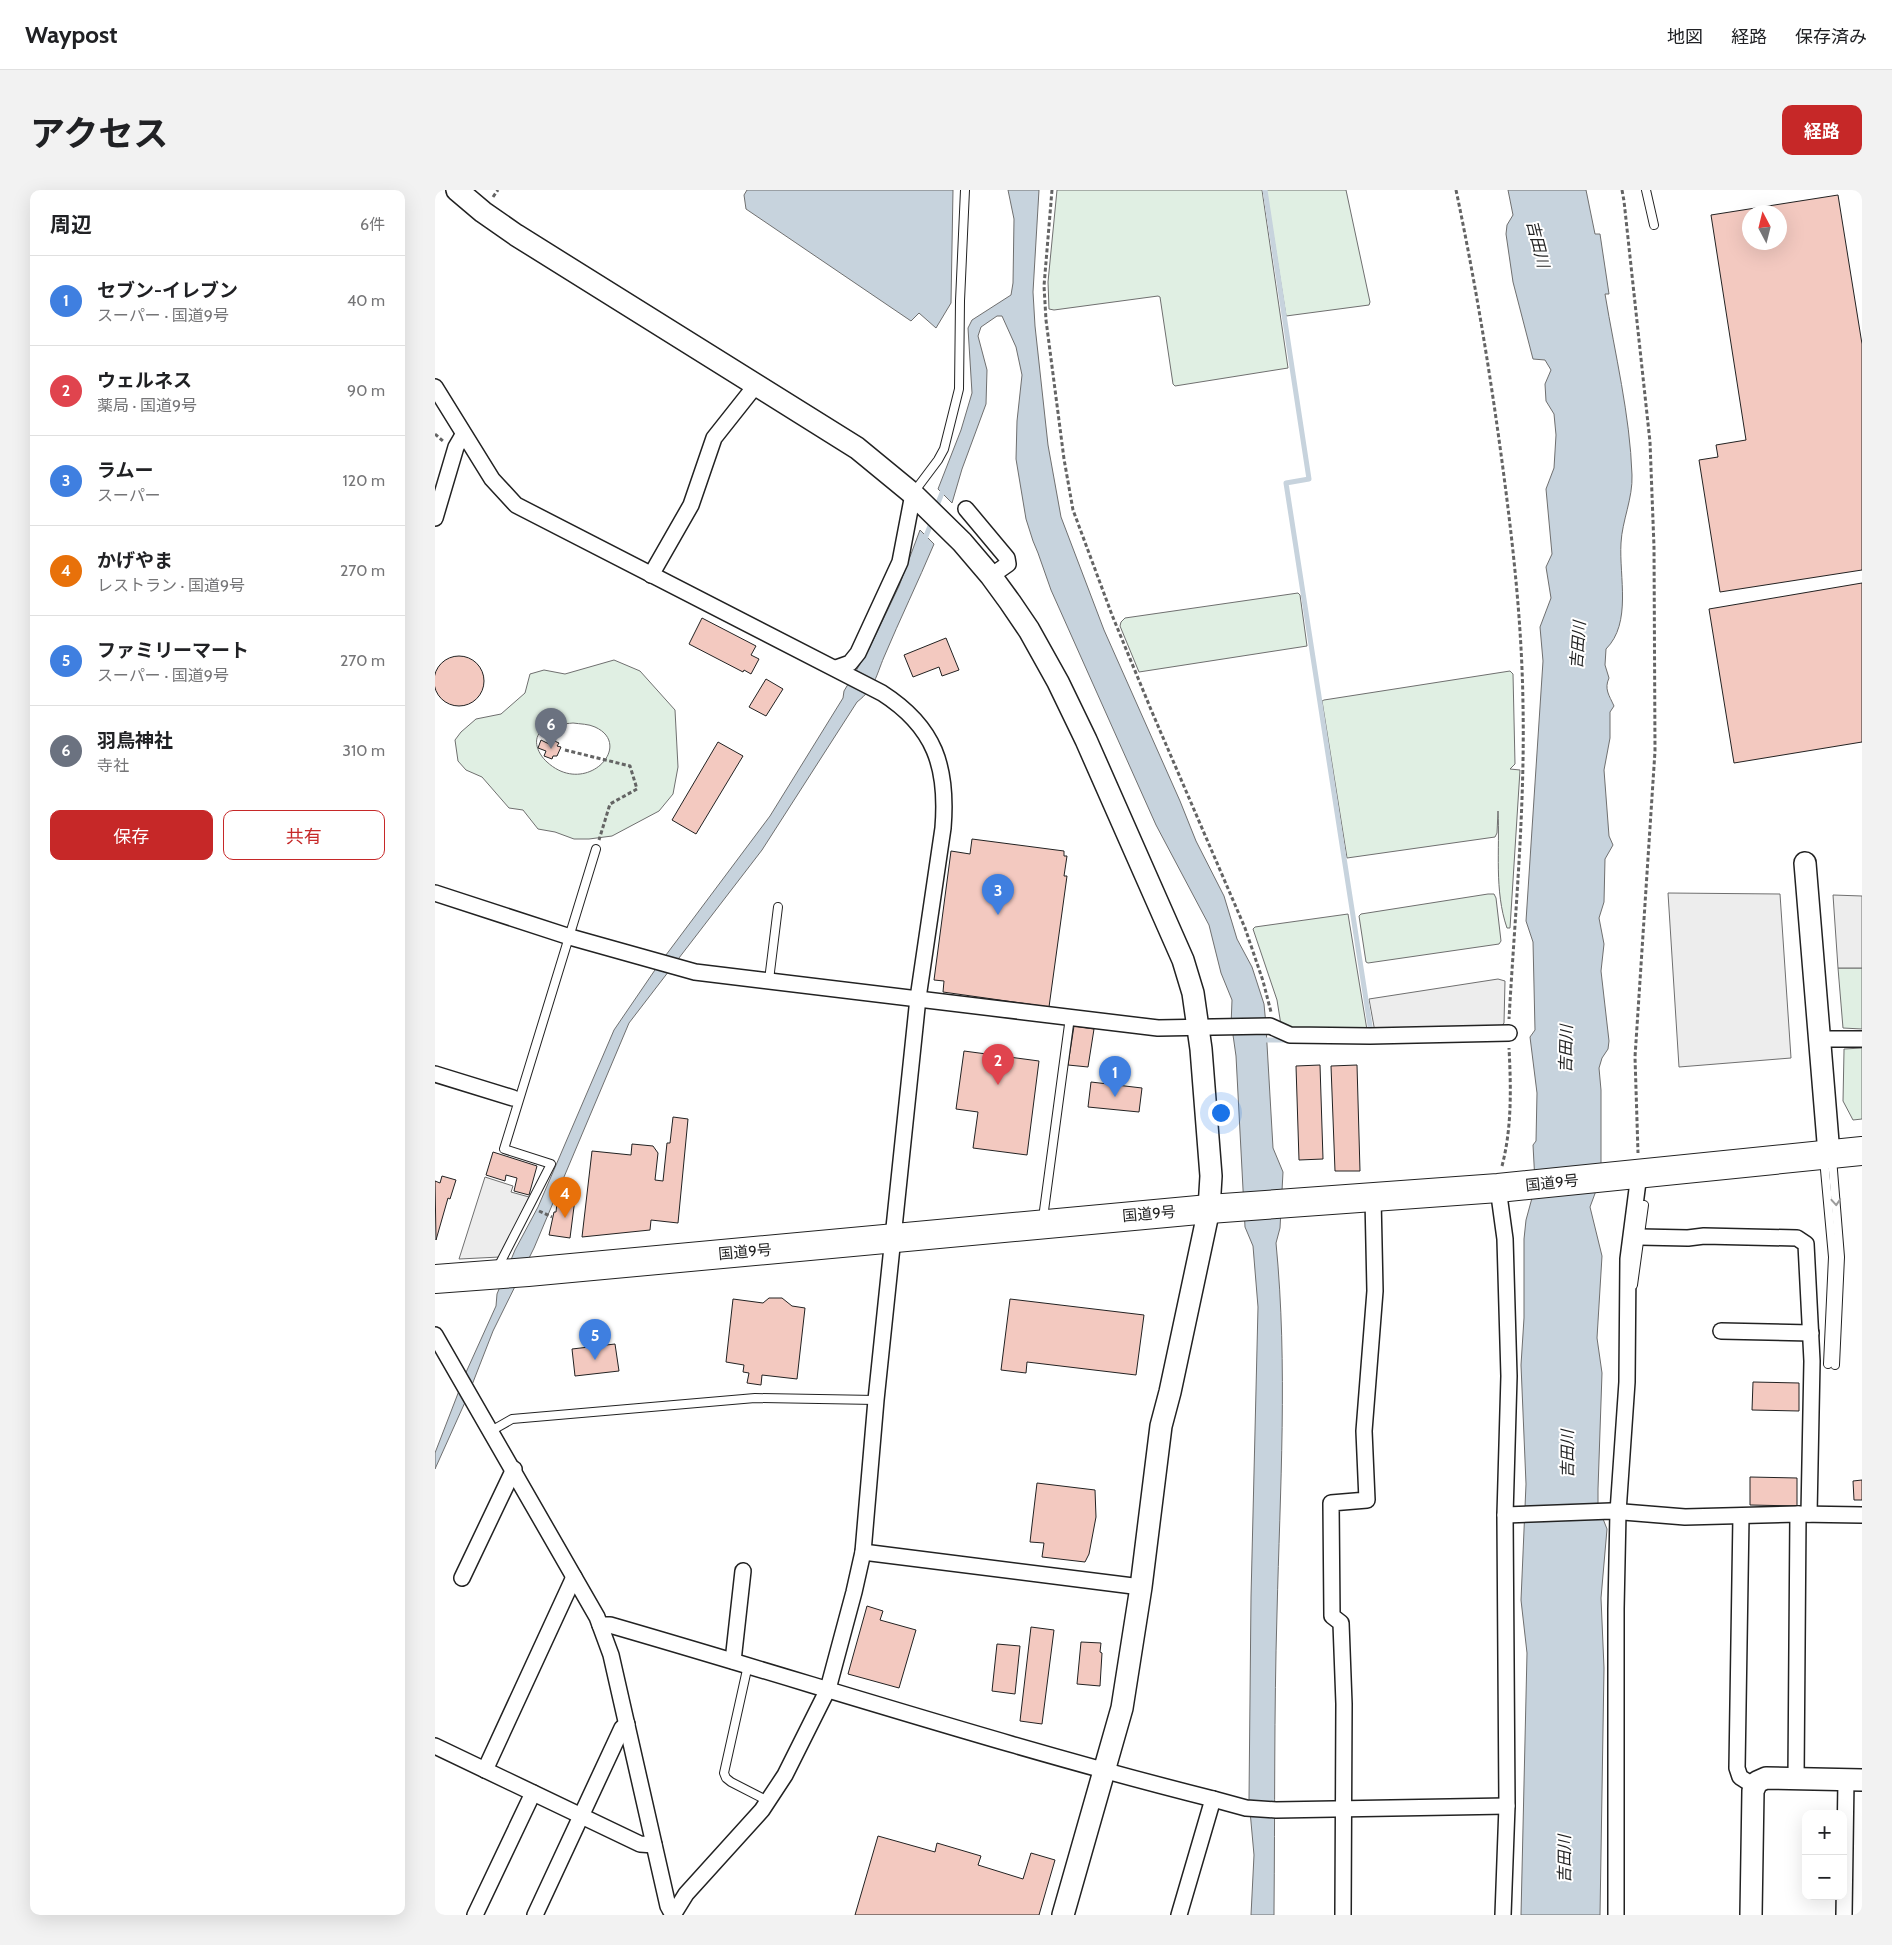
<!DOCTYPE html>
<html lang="ja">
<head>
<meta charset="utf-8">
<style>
  :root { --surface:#fff; --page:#f2f2f2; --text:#202124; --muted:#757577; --line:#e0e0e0; --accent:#c62828 }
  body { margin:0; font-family:Cabin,"Noto Sans JP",sans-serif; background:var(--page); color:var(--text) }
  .controls { position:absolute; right:15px; bottom:15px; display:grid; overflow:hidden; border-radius:10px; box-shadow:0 5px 20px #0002 }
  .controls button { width:45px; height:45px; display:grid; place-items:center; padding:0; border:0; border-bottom:1px solid var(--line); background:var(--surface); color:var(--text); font:25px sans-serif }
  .compass { position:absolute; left:1307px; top:15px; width:45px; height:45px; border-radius:50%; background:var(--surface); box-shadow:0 5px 20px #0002; rotate:353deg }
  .you { position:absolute; left:785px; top:922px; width:18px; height:18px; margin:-12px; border:4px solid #fff; border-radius:50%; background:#1a73e8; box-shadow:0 0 0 8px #1a73e833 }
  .badge { display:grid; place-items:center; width:32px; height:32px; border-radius:50%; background:var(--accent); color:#fff; font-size:16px; font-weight:700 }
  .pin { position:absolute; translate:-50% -41px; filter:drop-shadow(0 1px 2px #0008) }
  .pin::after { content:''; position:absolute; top:26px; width:18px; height:15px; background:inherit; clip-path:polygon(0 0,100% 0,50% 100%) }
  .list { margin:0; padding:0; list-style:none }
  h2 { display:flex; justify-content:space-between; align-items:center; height:65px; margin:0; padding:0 20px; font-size:21px }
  h2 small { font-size:16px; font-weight:400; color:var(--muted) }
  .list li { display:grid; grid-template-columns:32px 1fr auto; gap:15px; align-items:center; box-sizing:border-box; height:90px; padding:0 20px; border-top:1px solid var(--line) }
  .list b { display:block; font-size:19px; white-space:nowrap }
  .list p { margin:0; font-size:16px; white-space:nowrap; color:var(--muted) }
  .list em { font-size:16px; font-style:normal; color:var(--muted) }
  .actions { display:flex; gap:10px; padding:15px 20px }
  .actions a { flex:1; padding:11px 0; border:1px solid var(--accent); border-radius:10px; text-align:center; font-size:18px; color:var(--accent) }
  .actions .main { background:var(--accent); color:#fff }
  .map { position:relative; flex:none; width:1427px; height:1725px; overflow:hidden; border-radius:10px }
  header { display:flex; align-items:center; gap:30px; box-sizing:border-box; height:70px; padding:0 25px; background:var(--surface); border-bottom:1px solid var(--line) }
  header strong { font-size:24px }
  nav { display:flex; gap:28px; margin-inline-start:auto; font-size:18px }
  .intro { display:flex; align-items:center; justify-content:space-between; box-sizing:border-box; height:120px; padding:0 30px }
  h1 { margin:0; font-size:35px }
  .button { padding:12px 22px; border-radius:10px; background:var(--accent); color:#fff; font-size:18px; font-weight:700 }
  main { display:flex; gap:30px; padding:0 30px }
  aside { flex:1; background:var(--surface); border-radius:10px; box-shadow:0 5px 20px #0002 }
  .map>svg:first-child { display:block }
  .green { fill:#e0efe3; stroke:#6f6f6f; fill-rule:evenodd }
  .parking { fill:#ededed; stroke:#6f6f6f }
  .water { fill:#c7d3dd; stroke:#6f6f6f }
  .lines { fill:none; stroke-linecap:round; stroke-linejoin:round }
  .stream { stroke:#c7d3dd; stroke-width:5 }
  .building { fill:#f3c9c0; stroke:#222; fill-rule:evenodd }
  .lane-casing { stroke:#222; stroke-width:10 }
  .street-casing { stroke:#222; stroke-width:18 }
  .secondary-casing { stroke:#222; stroke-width:24 }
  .highway-casing { stroke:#222; stroke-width:30 }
  .path { stroke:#646464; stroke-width:3; stroke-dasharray:4 2.5; stroke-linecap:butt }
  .lane { stroke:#fff; stroke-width:8 }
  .street { stroke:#fff; stroke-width:15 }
  .secondary { stroke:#fff; stroke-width:21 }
  .highway { stroke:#fff; stroke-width:28 }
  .oneway { stroke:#9c9c9c }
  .labels { text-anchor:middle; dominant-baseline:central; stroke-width:4; stroke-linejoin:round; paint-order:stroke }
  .street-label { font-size:15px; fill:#222; stroke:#fff }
  .water-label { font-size:16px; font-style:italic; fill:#222; stroke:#fff }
</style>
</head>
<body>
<header>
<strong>Waypost</strong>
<nav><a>地図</a><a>経路</a><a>保存済み</a></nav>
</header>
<div class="intro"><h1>アクセス</h1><a class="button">経路</a></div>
<main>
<aside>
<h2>周辺<small>6件</small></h2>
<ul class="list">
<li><span class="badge" style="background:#3f7fe0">1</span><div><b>セブン-イレブン</b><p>スーパー · 国道9号</p></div><em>40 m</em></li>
<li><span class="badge" style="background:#e0444e">2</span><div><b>ウェルネス</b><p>薬局 · 国道9号</p></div><em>90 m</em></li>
<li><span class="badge" style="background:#3f7fe0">3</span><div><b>ラムー</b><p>スーパー</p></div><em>120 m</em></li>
<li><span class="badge" style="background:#e8710a">4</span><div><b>かげやま</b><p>レストラン · 国道9号</p></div><em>270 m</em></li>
<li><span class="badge" style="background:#3f7fe0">5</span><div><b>ファミリーマート</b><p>スーパー · 国道9号</p></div><em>270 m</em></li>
<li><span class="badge" style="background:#6b7280">6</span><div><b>羽鳥神社</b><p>寺社</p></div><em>310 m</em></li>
</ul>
<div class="actions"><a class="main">保存</a><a>共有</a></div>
</aside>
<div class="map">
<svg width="1427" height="1725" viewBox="0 0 1427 1725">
  <rect width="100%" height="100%" fill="#fff"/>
  <g class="green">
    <path d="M 622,0 L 827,0 L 853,178 L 740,196 L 738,194 L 725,107 L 723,106 L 619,120 L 614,119 L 613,92 Z"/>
    <path d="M 831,0 L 911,0 L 935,112 L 934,115 L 851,126 Z"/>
    <path d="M 863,403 L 865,405 L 872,456 L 704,482 L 685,436 L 686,432 L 690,428 Z"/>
    <path d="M 179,470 L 205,481 L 240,520 L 243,577 L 238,604 L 224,621 L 177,646 L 154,649 L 139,649 L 120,642 L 103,639 L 88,620 L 74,618 L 47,587 L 31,580 L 23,571 L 20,550 L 26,542 L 41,529 L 66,524 L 90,503 L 95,484 L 109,480 L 130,484 ZM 138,533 C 145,534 154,534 160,537 C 200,555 151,608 112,572 C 102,563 95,546 111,538 C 119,534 129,534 138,533 Z"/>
    <path d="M 1075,481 L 1078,484 L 1080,574 L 1075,579 L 1085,580 L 1075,738 L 1072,738 C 1059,700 1065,660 1063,621 L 1062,643 L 1060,647 L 912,668 L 887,511 L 889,510 Z"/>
    <path d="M 1053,704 L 1059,704 L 1061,708 L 1066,751 L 1064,754 L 933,773 L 931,772 L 924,726 L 926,724 Z"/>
    <path d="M 913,724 L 932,840 L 859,839 L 846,835 L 842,810 L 818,739 L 820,737 Z"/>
    <path d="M 1403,778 L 1427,778 L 1427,839 L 1408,838 Z"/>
    <path d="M 1427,858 L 1427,929 L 1418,930 L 1408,911 L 1409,861 L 1409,859 Z"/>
  </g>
  <g class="parking">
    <path d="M 1233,703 L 1345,704 L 1356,868 L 1244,877 Z"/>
    <path d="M 1398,705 L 1427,706 L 1427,778 L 1403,778 Z"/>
    <path d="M 1063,789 L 1070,791 L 1069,833 L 1066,837 L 940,842 L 934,809 Z"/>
    <path d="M 50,987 L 78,996 L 76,1002 L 94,1007 L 65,1067 L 24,1069 Z"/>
  </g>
  <g class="water">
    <path d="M 312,0 L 518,0 L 516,113 L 501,138 L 484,123 L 476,131 L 311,19 L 309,5 Z"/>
    <path d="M 573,0 L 604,0 L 598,102 L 600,136 L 613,255 L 626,327 L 669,440 L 745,611 L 761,651 L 789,706 L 802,749 L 817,777 L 829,814 L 831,835 L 796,836 L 797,810 L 786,783 L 774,735 L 721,635 L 616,400 L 603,363 L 598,351 L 591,329 L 581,269 L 582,231 L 587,185 L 581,157 L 567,126 L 562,126 L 546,137 L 543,146 L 552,180 L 551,214 L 527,279 L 517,313 L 503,299 L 526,240 L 537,203 L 533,138 L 537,130 L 576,105 L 578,93 L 579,29 Z"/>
    <path d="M 1073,0 L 1151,0 L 1160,44 L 1165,44 L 1174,104 L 1170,104 C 1180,164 1195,225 1197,285 C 1198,308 1187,331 1186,353 C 1184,387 1197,433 1171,459 L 1170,475 L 1174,488 C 1169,499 1174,505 1179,516 L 1175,522 L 1175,548 L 1169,580 L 1174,646 L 1178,655 L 1170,669 L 1169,712 L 1164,728 L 1169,754 L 1166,781 L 1174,851 L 1173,859 L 1167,868 L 1164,878 L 1166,900 L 1166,975 L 1100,992 L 1098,955 L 1101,951 L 1102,903 L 1095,847 L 1100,840 L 1098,752 L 1091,731 L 1108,471 L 1105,437 L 1116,408 L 1111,377 L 1117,364 L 1111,299 L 1119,278 L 1121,245 L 1119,224 L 1111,211 L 1110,194 L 1116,180 L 1110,170 L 1098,169 L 1078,92 L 1071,44 L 1072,35 L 1078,25 Z"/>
    <path d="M 485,340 L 499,354 C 483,392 465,429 449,467 C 441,486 440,498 422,512 L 327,660 L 194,833 L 99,1058 L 58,1141 L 35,1200 L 28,1189 L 61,1116 L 62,1104 L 80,1060 L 103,1017 L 179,840 L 222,777 L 335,626 L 408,508 L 409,501 L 434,459 L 464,396 Z"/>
    <path d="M 831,837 L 838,958 L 848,982 L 845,1038 L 841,1053 C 853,1176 845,1299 842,1423 C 839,1522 840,1622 839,1721 L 839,1725 L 816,1725 L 819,1665 L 814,1610 L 816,1407 L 823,1117 L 818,1056 L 810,1037 L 801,866 L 797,838 Z"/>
    <path d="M 1165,990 L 1155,1017 L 1167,1066 L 1162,1148 L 1167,1183 L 1163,1299 L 1163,1316 L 1172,1339 L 1166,1408 L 1169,1478 L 1165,1725 L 1086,1725 L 1092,1463 L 1086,1410 L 1091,1294 L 1086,1175 L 1089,1128 L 1089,1049 L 1091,1030 L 1100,997 Z"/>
    <path d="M 27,1193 L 31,1210 L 0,1279 L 0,1263 Z"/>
  </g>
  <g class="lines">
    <g class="stream">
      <path d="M 830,0 L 874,289 L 851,293 L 936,842"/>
      <path d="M 501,318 L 509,298"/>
      <path d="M 489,351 L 497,331"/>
      <path d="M 826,850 L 855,850"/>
    </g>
  </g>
  <g class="building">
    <path d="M 1403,5 L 1427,154 L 1427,380 L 1285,402 L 1264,270 L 1283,267 L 1281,255 L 1311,250 L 1276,25 ZM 1314,22 L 1344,22 L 1344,52 L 1314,52 Z"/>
    <path d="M 1427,393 L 1427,552 L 1299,573 L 1274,419 Z"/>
    <path d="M 267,428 L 321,456 L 316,465 L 324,469 L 316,484 L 309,480 L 308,482 L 254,454 Z"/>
    <path d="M 511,448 L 524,480 L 507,486 L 504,477 L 478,487 L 469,465 Z"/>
    <circle cx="24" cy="491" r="25"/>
    <path d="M 331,489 L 348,499 L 331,526 L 314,517 Z"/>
    <path d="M 115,549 L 124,553 L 122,556 L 126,557 L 122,566 L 118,566 L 117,569 L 109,566 L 111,561 L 103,558 L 106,550 L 114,554 Z"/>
    <path d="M 283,552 L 308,566 L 261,644 L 237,630 Z"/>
    <path d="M 537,649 L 629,661 L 629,666 L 632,666 L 629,686 L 632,686 L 614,817 L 508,802 L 509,791 L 499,790 L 516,661 L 535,664 Z"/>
    <path d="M 639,836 L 659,839 L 653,877 L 633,875 Z"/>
    <path d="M 529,861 L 604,871 L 592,965 L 538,958 L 543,922 L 521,919 Z"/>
    <path d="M 885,875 L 888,969 L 864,970 L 861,876 Z"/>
    <path d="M 922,875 L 925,981 L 900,981 L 896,876 Z"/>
    <path d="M 656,892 L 707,898 L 704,922 L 653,917 Z"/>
    <path d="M 238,927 L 253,929 L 243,1033 L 216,1030 L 215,1040 L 147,1047 L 157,961 L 196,965 L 197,954 L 218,956 L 223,963 L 220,990 L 228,991 L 232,953 L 235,953 Z"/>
    <path d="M 58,962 L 102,976 L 94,1005 L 79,1001 L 82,988 L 71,985 L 70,991 L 51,985 Z"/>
    <path d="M 7,986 L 21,990 L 15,1009 L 13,1008 L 1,1050 L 0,991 L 5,993 Z"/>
    <path d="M 128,1000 L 141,1001 L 135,1048 L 114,1045 L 119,1022 L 121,1022 L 122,1013 L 126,1014 Z"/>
    <path d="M 334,1108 L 347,1108 L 357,1116 L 370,1118 L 362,1189 L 327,1185 L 326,1195 L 312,1193 L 314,1183 L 308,1182 L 309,1175 L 291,1172 L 298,1109 L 328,1113 Z"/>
    <path d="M 575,1109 L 709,1125 L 701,1185 L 592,1172 L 591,1183 L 566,1180 Z"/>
    <path d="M 180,1154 L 184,1181 L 140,1186 L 137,1159 Z"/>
    <path d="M 1318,1192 L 1364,1193 L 1364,1221 L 1317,1220 Z"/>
    <path d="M 1315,1287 L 1362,1288 L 1362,1316 L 1315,1315 Z"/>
    <path d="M 1427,1290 L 1427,1310 L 1419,1310 L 1418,1291 Z"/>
    <path d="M 602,1293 L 660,1300 L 661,1327 L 654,1364 L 650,1372 L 607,1367 L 609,1353 L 595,1352 Z"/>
    <path d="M 432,1416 L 448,1421 L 445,1430 L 481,1440 L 464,1498 L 413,1484 Z"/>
    <path d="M 596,1437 L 619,1440 L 607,1534 L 585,1531 Z"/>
    <path d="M 646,1452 L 666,1453 L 665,1462 L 667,1463 L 665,1496 L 642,1494 Z"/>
    <path d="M 562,1454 L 585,1456 L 580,1504 L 557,1501 Z"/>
    <path d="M 443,1646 L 500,1662 L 502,1653 L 546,1666 L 543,1675 L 588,1689 L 596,1663 L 620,1670 L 604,1725 L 420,1725 Z"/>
  </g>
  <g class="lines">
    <g class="lane-casing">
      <g id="lane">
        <path d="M 1211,0 L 1219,35"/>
        <path d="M 479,302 L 503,270 L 509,259 L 524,199 L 525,111 L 530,0"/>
        <path d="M 334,790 L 343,717"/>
        <path d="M 1397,968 L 1405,1067 L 1400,1175"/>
        <path d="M 1389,969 L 1398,1067 L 1393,1174"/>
        <path d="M 608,1028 L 635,827"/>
        <path d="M 62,1079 L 116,974 L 69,959 L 161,659"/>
        <path d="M 1198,1095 L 1209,1015"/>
        <path d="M 56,1241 L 77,1229 L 320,1208 L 441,1210"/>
        <path d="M 313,1475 L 289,1583 L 291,1588 L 296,1592 L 333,1611"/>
      </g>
    </g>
    <g class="street-casing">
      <g id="street">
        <path d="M 0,197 L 57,289 L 81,315 L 447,503 C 500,537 513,577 508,638 L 483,808 L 441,1210 L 428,1362 L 419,1402 L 393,1499 L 350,1585 L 327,1620 L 251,1704 L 238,1725"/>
        <path d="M 531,319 L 572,368 L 573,374 L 556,386"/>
        <path d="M 0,328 L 21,257 L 28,245"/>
        <path d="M 216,385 L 256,315 L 279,248 L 321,195"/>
        <path d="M 401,478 L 415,473 L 423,463 L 465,372 L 478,304"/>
        <path d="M 0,703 L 135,747 L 260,782 L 723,838 L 835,836 L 855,845 L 935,846 L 1074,843"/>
        <path d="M 1384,849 L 1427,849"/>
        <path d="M 0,884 L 78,908"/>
        <path d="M 1063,998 L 1070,1049 L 1074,1186 L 1070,1325 L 1072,1616 L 1068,1725"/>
        <path d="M 1205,1047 L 1253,1048 L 1269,1046 L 1362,1048 L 1371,1054 L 1377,1171 L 1374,1324"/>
        <path d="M 1286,1141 L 1376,1143"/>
        <path d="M 0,1145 L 162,1427 L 176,1465 L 233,1716 L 238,1725"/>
        <path d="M 1070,1325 L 1176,1321 L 1250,1327 L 1363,1324 L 1427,1325"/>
        <path d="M 1306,1326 L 1302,1578 L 1305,1587 L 1319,1596"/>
        <path d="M 428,1362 L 706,1397"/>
        <path d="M 27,1388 L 79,1279"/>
        <path d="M 165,1435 L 175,1435 C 376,1493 575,1558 778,1609 L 744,1725"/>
        <path d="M 298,1471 L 308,1381"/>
        <path d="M 0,1556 L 205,1654 L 219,1655"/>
        <path d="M 50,1580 L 139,1387"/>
        <path d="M 1361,1589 L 1363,1324"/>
        <path d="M 778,1609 L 811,1618 L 841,1620 L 1072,1616"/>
        <path d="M 40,1725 L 98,1603"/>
        <path d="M 100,1725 L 187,1538 L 192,1534"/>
        <path d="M 908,1725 L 909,1514 L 906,1433 L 897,1426 L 896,1313 L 932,1310 L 929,1241 L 940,1101 L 938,1008"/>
        <path d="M 1181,1725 L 1181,1419 L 1183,1322 L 1192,1192 L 1193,1069 L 1204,984"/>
        <path d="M 1409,1725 L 1411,1590"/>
      </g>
    </g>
    <g class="secondary-casing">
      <g id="secondary">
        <path d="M 22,0 L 48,22 L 81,45 L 422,258 L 478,304 L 527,352 L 556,386 L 575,412 L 594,440 L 623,492 L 651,550 L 748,770 L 758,803 L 766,859 L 776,986 L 774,1019 L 735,1202 L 726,1236 L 706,1397 L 687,1518 L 628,1725"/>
        <path d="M 1370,673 L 1394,964"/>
        <path d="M 1316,1725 L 1318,1601 L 1322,1592 L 1331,1588 L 1427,1590"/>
      </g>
    </g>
    <g class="highway-casing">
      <path id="highway" d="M 0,1089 L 93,1082 L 774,1019 L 1063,998 L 1427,961"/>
    </g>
    <g class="path">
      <path d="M 617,0 L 609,96 L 611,130 L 629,269 L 638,320 L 677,425 L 717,522 L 810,738 L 828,791 L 836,822"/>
      <path d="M 1021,0 C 1042,100 1058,200 1071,302 C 1080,373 1087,443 1088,515 C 1090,619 1080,724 1074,829"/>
      <path d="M 1187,0 L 1189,11 L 1215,252 L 1219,357 L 1220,561 L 1200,867 L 1203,963"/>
      <path d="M 58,7 L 63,0"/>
      <path d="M 0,244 L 9,252"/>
      <path d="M 130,560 L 195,576 L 202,599 L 175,614 L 164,650"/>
      <path d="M 1067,976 C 1077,938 1076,897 1074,858"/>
      <path d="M 104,1021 L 117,1027"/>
    </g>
    <use href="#lane" class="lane"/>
    <use href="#street" class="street"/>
    <use href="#secondary" class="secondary"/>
    <use href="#highway" class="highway"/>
  </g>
  <defs><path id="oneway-chevron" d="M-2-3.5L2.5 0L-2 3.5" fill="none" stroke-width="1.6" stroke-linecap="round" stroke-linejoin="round" transform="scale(1.25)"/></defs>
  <use class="oneway" href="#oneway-chevron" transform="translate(1401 1012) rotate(86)"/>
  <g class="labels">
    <g class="street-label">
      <text transform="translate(1117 993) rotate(-6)">国道9号</text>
      <text transform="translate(714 1024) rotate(-5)">国道9号</text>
      <text transform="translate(310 1062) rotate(-5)">国道9号</text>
    </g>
    <g class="water-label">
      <text transform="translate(1103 54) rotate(76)">吉田川</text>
      <text transform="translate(1143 455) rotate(-86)">吉田川</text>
      <text transform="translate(1131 859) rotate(-89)">吉田川</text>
      <text transform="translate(1132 1264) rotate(-90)">吉田川</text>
      <text transform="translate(1129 1669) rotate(-90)">吉田川</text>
    </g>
  </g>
</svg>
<div class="controls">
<button>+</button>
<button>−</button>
</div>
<svg class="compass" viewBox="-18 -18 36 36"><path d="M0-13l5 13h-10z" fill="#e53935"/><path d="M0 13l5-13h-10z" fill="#757577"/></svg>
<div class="you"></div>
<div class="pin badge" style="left:680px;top:907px;background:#3f7fe0">1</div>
<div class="pin badge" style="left:563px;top:895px;background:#e0444e">2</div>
<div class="pin badge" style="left:563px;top:725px;background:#3f7fe0">3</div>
<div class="pin badge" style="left:130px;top:1028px;background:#e8710a">4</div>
<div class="pin badge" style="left:160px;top:1170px;background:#3f7fe0">5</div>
<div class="pin badge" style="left:116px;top:559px;background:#6b7280">6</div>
</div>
</main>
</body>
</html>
